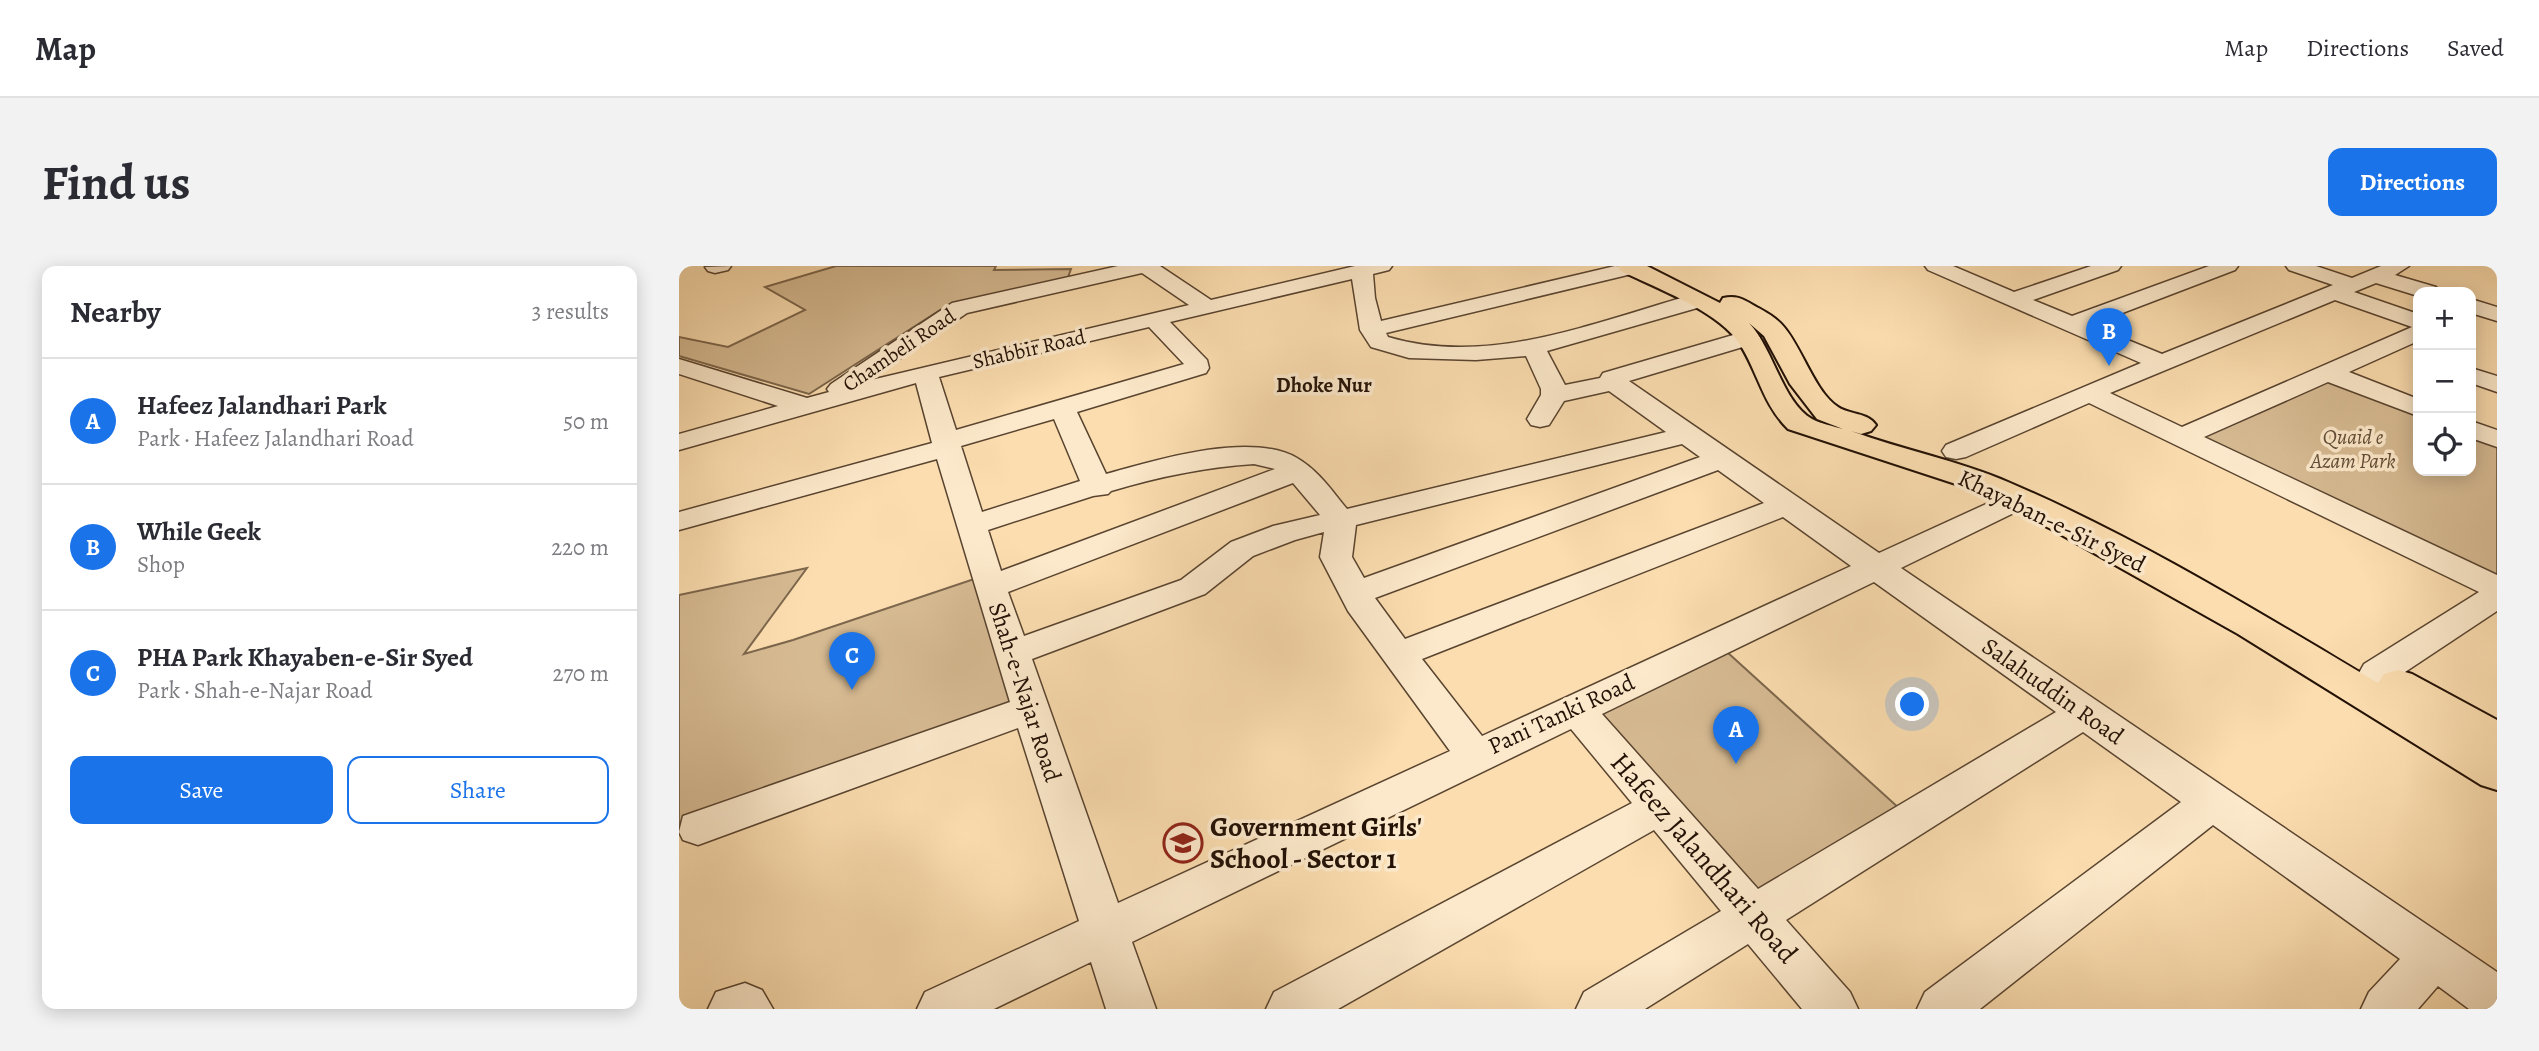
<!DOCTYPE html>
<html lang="en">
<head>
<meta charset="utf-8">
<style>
  :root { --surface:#fff; --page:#f2f2f3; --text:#2b2b33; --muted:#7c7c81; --line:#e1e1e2; --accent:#1a73e8 }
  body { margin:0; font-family:Alegreya,serif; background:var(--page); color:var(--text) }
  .controls { position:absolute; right:21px; top:21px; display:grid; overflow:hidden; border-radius:14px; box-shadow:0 4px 18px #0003 }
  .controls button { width:63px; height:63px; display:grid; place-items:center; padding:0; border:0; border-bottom:2px solid var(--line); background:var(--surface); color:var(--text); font:35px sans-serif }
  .you { position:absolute; left:1234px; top:439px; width:24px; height:24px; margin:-18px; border:5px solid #fff; border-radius:50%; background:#1a73e8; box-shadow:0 0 0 10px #1a73e833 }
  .badge { display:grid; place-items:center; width:46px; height:46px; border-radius:50%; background:var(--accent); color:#fff; font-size:23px; font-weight:700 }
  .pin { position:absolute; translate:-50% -58px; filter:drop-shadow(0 2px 4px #0008) }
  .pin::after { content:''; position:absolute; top:37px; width:24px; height:21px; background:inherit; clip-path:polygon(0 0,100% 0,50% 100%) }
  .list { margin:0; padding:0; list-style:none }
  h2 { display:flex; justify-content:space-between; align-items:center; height:91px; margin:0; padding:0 28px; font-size:30px }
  h2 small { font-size:23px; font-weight:400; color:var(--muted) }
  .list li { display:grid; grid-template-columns:46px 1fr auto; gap:21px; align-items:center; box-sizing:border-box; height:126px; padding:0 28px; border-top:2px solid var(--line) }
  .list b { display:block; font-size:26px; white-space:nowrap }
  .list p { margin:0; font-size:23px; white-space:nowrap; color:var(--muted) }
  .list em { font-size:23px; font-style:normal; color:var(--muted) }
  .actions { display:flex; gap:14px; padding:21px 28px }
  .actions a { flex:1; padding:16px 0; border:2px solid var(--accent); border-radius:14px; text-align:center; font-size:24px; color:var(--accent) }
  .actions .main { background:var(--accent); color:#fff }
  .icon { flex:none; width:38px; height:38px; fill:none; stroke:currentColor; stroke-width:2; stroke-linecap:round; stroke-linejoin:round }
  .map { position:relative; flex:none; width:1818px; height:743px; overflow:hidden; border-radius:14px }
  header { display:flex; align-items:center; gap:42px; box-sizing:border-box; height:98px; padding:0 35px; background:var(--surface); border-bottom:2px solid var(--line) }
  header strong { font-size:33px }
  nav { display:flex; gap:38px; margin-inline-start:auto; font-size:24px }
  .intro { display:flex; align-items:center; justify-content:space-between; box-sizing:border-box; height:168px; padding:0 42px }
  h1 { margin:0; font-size:49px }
  .button { padding:18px 32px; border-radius:14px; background:var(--accent); color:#fff; font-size:24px; font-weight:700 }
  main { display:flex; gap:42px; padding:0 42px }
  aside { flex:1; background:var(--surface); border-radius:14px; box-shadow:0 4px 18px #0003 }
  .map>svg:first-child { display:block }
  .green { fill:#d6ba92; stroke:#7c664c; stroke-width:2 }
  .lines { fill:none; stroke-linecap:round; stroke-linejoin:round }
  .minor-casing { stroke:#594430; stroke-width:3 }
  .major-casing { stroke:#231106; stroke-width:4 }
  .minor { fill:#fce9cb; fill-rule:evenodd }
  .major { fill:#fbddaf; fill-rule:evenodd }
  .labels { text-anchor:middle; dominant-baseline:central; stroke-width:7; stroke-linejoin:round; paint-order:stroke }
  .far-street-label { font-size:21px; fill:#231106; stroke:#fce9cb }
  .far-neighbourhood-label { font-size:21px; font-weight:bold; fill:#231106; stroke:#fce9cb }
  .far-park-label { font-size:21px; font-style:italic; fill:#624c37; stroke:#fce9cb }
  .street-label { font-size:24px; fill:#231106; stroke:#fce9cb }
  .near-poi-label { font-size:28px; font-weight:bold; fill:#231106; stroke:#fce9cb; text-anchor:start }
  .near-street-label { font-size:28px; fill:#231106; stroke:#fce9cb }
</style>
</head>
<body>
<header>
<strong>Map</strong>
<nav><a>Map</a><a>Directions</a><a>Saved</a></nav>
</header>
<div class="intro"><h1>Find us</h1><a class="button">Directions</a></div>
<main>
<aside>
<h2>Nearby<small>3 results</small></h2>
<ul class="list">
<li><span class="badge">A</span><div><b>Hafeez Jalandhari Park</b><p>Park · Hafeez Jalandhari Road</p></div><em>50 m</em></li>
<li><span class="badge">B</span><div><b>While Geek</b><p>Shop</p></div><em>220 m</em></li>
<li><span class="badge">C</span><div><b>PHA Park Khayaben-e-Sir Syed</b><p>Park · Shah-e-Najar Road</p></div><em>270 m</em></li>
</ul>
<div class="actions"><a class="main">Save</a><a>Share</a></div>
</aside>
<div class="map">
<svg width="1818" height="743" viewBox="0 0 1818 743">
  <rect width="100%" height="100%" fill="#fbddaf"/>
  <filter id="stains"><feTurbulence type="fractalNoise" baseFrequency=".00286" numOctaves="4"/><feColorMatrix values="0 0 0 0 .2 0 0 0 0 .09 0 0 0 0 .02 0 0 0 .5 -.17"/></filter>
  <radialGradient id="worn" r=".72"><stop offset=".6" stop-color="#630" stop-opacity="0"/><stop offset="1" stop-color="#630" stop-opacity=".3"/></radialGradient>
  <g class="green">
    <path d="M 157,0 L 317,0 L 315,4 L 392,3 L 388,14 L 266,41 L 130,128 L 0,90 L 0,71 L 49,81 L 126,44 L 86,21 Z"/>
    <path d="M 1649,107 L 1739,142 L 1739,205 L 1792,205 L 1792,163 L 1818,173 L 1818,322 L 1504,171 Z"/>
    <path d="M 128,302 L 65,388 L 114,374 L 307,309 L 352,443 L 0,567 L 0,329 Z"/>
    <path d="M 1037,376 L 1232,553 L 1074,650 L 896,442 Z"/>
  </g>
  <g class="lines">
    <g class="minor-casing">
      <g id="minor">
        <path d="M 52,0 L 49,4 L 36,7 L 29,5 L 26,1 Z"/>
        <path d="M 439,0 L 481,0 L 532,34 L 676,0 L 713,0 L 710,4 L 694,8 L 696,32 L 702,55 L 936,0 L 964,2 L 961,6 L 707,67 L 709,71 C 809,101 914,57 1009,30 L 1025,30 L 1028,35 L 1025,40 L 868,85 L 886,119 L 921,112 L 924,107 L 1061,67 L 1077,67 L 1081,72 L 1077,77 L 950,115 L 1200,287 L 1329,228 L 1339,225 L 1349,228 L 1354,234 L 1349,240 L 1222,302 L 1818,706 L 1818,743 L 1790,743 L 1759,720 L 1739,743 L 1682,743 L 1690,726 L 1721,693 L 1534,559 L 1301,743 L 1238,743 L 1246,726 L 1502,536 L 1404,466 L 1107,654 L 1171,726 L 1179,743 L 1123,743 L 1069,678 L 966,743 L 897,743 L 905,726 L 1042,645 L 975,564 L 659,743 L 587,743 L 595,726 L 953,537 L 892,463 L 453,676 L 477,743 L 427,743 L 412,696 L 315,743 L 238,743 L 246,726 L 400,655 L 339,462 L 19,579 L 4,574 L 0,566 L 4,550 L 331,436 L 258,193 L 0,264 L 0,246 L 253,177 L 237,117 L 0,184 L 0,168 L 99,140 L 0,108 L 0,93 L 128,132 L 150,126 L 148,123 L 152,118 L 273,37 ZM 463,7 L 510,39 L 188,115 L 288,47 ZM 673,13 L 681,64 L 692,81 L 730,92 L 797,94 L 847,90 L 862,123 L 862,129 L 848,153 L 852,159 L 861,161 L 870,159 L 885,135 L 930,125 L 987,166 L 668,243 C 653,225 639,204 618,192 C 571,165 477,194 427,208 L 398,146 L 527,107 L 530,102 L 528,94 L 491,56 ZM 470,61 L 505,98 L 277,164 L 260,111 ZM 375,153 L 401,215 L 303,246 L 282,180 ZM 1003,178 L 1021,191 L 685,312 L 673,291 L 677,259 ZM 575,198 L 596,203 L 322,305 L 309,264 L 414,230 L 429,228 L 432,225 C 479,211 526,201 575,198 ZM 1039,204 L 1085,237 L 726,373 L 696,332 ZM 614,217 L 641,249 L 594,260 L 552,276 L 502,314 L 345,370 L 329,326 ZM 1104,251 L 1172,300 L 803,470 L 743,393 ZM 645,266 L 641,291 L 669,345 L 771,485 L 439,637 L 353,393 L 526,328 L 574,290 L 616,274 ZM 1195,316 L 1377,446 L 1079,623 L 923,448 Z"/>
        <path d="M 1246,0 L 1274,0 L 1335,26 L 1412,0 L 1442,0 L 1439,4 L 1354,34 L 1393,50 L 1530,0 L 1559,0 L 1556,4 L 1412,59 L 1483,88 L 1654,19 L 1610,4 L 1607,0 L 1637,0 L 1673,12 L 1702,0 L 1730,0 L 1716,9 L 1757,21 L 1760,26 L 1739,26 L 1739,30 L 1697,17 L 1675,26 L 1739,48 L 1739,75 L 1670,106 L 1739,133 L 1739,150 L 1649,116 L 1525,171 L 1818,309 L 1818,345 L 1711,416 L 1698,420 L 1685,416 L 1680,407 L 1685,398 L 1800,326 L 1410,137 L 1287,191 L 1277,193 L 1267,191 L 1263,185 L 1267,179 L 1462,97 L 1249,4 ZM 1656,34 L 1733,61 L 1503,161 L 1431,127 Z"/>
        <path d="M 1792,33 L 1818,41 L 1818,55 L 1792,47 Z"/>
        <path d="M 1792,102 L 1818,110 L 1818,126 L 1792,117 Z"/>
        <path d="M 1792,155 L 1818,164 L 1818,181 L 1792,172 Z"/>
        <path d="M 66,717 L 83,724 L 94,743 L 29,743 L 37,726 Z"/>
      </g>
    </g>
    <g class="major-casing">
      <path id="major" d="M 939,0 L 968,0 L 1041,37 L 1044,32 C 1057,29 1064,33 1074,39 C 1085,45 1097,51 1105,61 C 1123,82 1136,126 1159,141 C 1171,149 1188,146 1197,159 L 1192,165 L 1182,168 L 1172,165 C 1224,184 1278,194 1329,216 C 1458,271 1579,346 1699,417 L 1705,408 L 1719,404 L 1733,408 L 1818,454 L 1818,524 L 1802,519 L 1559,368 L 1372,263 L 1289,222 L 1109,163 C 1083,138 1078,102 1058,74 C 1034,43 977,22 942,5 ZM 1070,57 L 1085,70 L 1111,118 L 1138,153 L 1164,163 C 1154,160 1142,158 1133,153 C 1104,137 1094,82 1070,57 Z"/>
    </g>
    <use href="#minor" class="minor"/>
    <use href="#major" class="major"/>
  </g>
  <defs>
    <g id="school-ring" transform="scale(2.0125)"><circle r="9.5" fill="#fce9cb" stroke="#8f2418" stroke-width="1.5"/><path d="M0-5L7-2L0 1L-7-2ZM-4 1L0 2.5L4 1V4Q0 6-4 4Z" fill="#8f2418"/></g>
  </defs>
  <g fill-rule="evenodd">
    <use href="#school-ring" x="504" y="577"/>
  </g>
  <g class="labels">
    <g class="far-street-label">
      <text transform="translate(350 83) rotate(-13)">Shabbir Road</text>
      <text transform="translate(220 84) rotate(-34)">Chambeli Road</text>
    </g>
    <g class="far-neighbourhood-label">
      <text x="645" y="119">Dhoke Nur</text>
    </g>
    <g class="far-park-label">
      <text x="1674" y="171">Quaid e<tspan x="1674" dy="24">Azam Park</tspan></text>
    </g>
    <g class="street-label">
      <text transform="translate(1373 255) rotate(26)">Khayaban-e-Sir Syed</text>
      <text transform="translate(1374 425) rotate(35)">Salahuddin Road</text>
      <text transform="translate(346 426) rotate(72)">Shah-e-Najar Road</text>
      <text transform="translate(882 448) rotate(-25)">Pani Tanki Road</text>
    </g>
    <g class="near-poi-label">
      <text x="531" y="561">Government Girls'<tspan x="531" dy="32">School - Sector 1</tspan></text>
    </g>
    <g class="near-street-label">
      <text transform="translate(1025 592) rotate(49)">Hafeez Jalandhari Road</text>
    </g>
  </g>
  <rect width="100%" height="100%" filter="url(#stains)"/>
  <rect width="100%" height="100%" fill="url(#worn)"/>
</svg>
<div class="controls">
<button>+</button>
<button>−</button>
<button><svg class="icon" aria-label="locate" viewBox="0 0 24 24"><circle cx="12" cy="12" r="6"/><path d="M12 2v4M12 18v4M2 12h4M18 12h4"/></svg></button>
</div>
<div class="you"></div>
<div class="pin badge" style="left:1057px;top:498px">A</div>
<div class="pin badge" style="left:1430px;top:100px">B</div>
<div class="pin badge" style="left:173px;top:424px">C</div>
</div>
</main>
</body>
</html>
